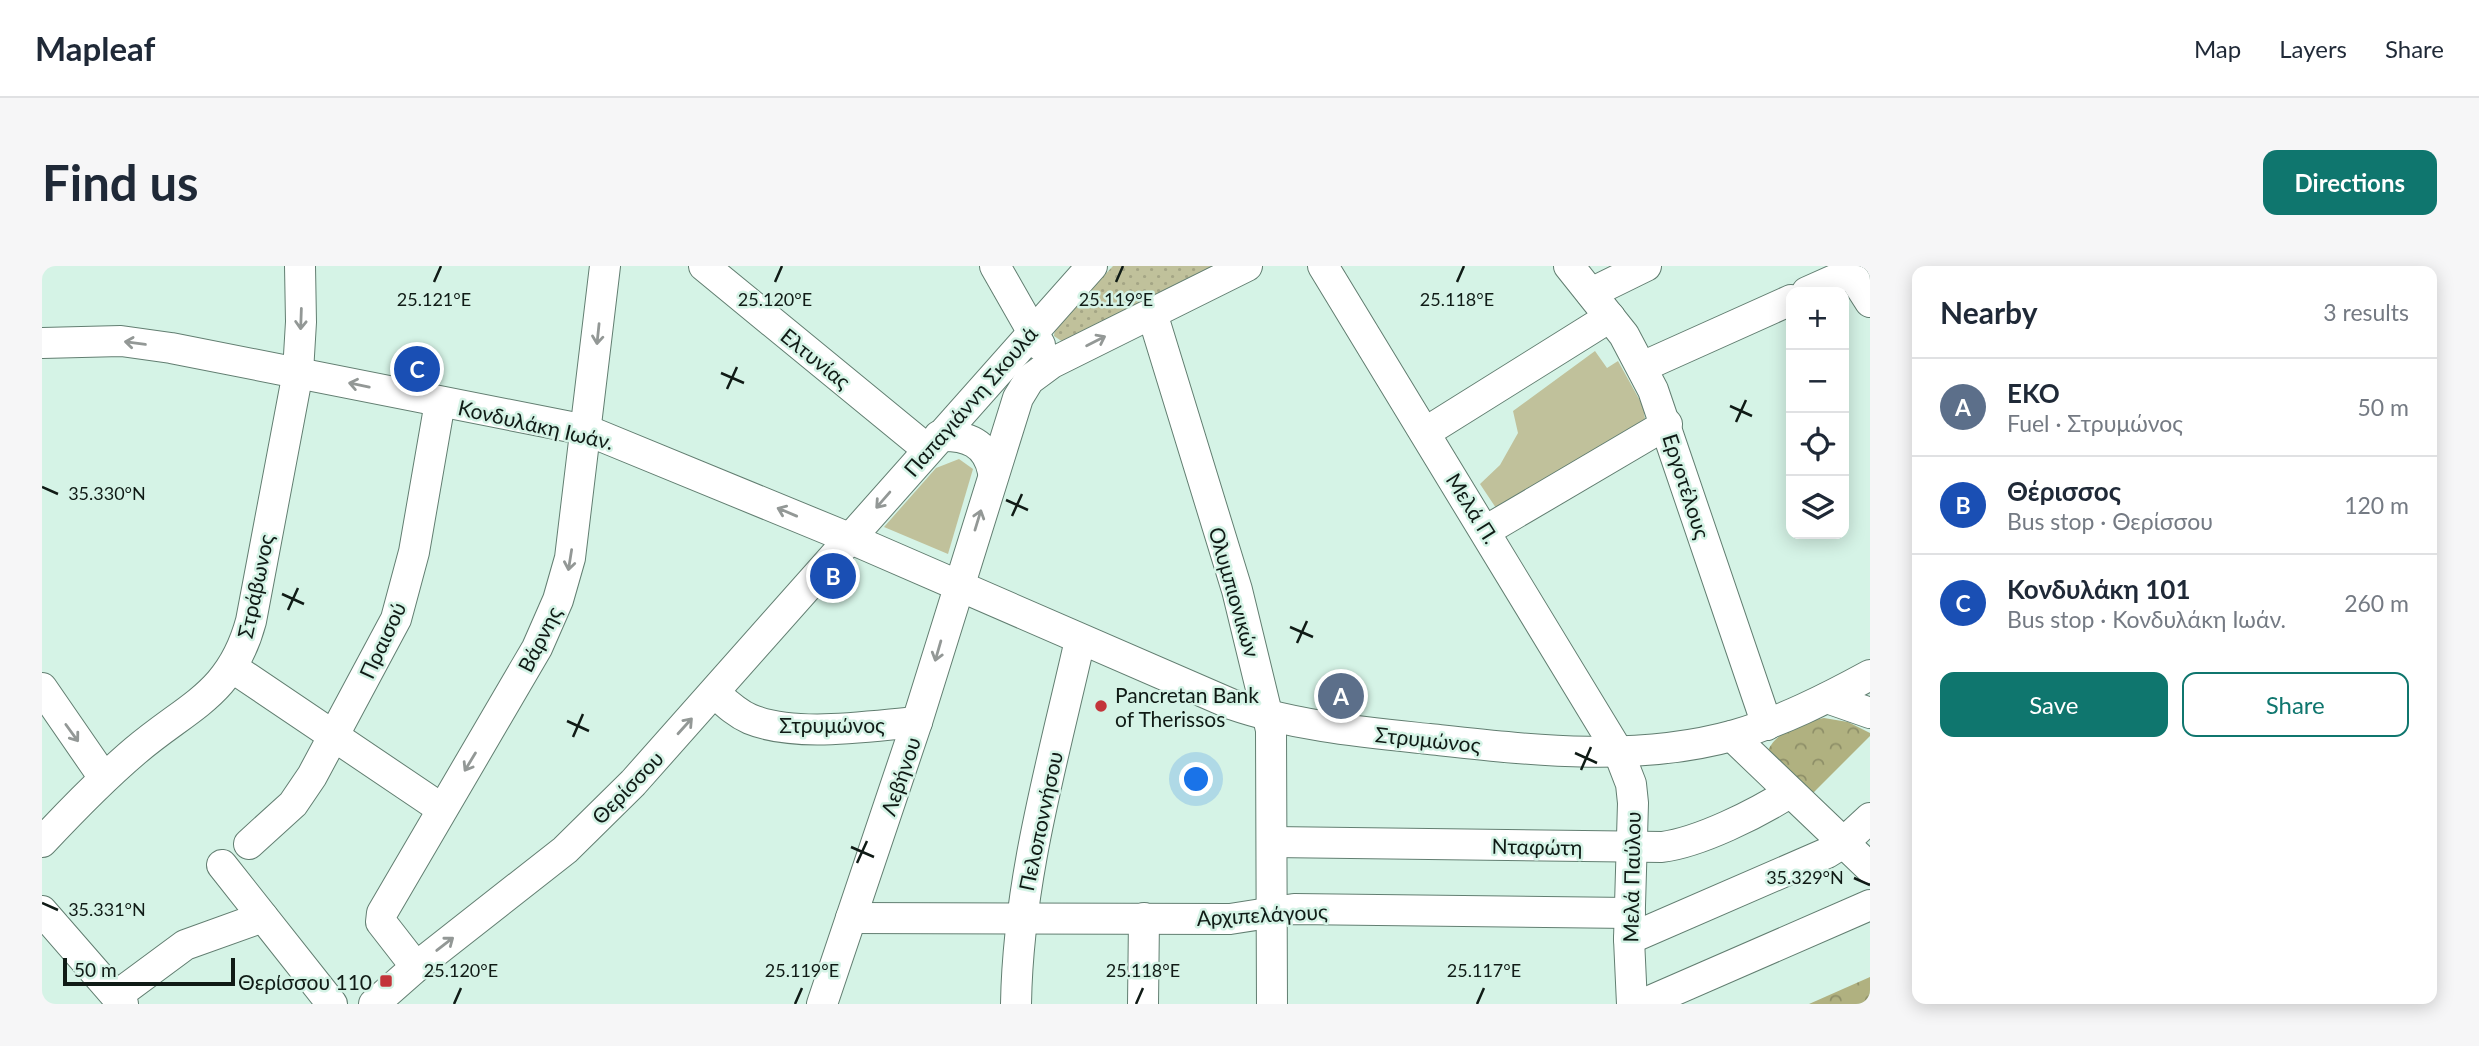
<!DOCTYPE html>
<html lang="en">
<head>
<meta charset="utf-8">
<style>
  :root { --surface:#fff; --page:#f6f6f7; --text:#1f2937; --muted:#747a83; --line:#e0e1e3; --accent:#0f766e }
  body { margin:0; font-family:Lato,sans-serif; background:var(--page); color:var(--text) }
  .controls { position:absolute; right:21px; top:21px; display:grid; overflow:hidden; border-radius:14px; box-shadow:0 4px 18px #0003 }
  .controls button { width:63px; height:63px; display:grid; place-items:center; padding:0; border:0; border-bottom:2px solid var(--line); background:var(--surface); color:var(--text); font:35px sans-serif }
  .scale { position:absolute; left:21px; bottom:18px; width:172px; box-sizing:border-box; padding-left:7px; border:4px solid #101b16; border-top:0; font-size:19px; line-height:24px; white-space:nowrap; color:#101b16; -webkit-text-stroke:5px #d5f3e6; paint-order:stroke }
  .you { position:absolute; left:1155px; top:514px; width:24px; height:24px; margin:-18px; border:5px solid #fff; border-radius:50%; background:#1a73e8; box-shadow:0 0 0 10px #1a73e833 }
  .badge { display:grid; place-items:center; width:46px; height:46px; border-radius:50%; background:var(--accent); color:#fff; font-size:23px; font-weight:700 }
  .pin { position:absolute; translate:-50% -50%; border:4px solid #fff; box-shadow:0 2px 7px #0006 }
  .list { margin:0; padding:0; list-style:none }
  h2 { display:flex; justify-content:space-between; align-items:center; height:91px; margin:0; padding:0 28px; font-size:30px }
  h2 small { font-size:23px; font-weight:400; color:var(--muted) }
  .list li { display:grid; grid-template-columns:46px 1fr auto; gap:21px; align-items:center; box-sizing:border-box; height:98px; padding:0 28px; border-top:2px solid var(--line) }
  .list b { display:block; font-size:26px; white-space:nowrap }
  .list p { margin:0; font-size:23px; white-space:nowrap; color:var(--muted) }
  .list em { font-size:23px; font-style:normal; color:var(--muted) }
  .actions { display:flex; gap:14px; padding:21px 28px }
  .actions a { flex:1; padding:16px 0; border:2px solid var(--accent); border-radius:14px; text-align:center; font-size:24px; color:var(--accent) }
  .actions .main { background:var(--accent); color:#fff }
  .icon { flex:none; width:38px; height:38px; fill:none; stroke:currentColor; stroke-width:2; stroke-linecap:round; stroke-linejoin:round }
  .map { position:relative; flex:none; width:1828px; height:738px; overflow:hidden; border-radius:14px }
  header { display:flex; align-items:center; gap:42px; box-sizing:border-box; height:98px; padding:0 35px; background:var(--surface); border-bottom:2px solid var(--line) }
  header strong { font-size:33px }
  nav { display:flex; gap:38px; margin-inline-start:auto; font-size:24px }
  .intro { display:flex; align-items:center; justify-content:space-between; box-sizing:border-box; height:168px; padding:0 42px }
  h1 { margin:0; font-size:49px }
  .button { padding:18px 32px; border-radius:14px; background:var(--accent); color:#fff; font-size:24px; font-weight:700 }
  main { display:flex; gap:42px; padding:0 42px }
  aside { flex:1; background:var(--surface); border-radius:14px; box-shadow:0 4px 18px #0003 }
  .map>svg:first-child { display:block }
  .grass { fill:#c0c19b }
  .forest { fill:url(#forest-crowns) }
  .park { fill:url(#park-dots) }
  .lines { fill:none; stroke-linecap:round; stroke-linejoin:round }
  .minor-casing { stroke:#627e71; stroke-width:32 }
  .minor { stroke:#fff; stroke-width:30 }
  .oneway { stroke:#939896 }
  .ticks { fill:none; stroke:#101b16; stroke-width:2.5 }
  .poi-dot { fill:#c3343a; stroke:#d5f3e6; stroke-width:2.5 }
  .labels { text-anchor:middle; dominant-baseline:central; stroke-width:5; stroke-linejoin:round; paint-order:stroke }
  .street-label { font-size:21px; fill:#101b16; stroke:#d5f3e6 }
  .poi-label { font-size:21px; fill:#101b16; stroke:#d5f3e6; text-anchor:start }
  .ticks-label { font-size:18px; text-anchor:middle; fill:#101b16; stroke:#d5f3e6; stroke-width:5; stroke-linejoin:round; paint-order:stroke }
</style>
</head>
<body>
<header>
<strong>Mapleaf</strong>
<nav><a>Map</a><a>Layers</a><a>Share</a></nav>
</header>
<div class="intro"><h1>Find us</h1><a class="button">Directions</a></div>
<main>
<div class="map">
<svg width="1828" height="738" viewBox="0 0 1828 738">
  <defs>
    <pattern id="forest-crowns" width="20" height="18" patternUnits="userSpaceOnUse" patternTransform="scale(1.75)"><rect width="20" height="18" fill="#b0b180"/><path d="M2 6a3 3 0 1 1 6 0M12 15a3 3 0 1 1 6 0" fill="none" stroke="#8e8f68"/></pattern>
    <pattern id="park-dots" width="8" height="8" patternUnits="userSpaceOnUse" patternTransform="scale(1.75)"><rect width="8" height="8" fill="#c0c19b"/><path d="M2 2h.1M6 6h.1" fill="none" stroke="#a4a585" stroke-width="1.8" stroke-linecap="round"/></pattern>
  </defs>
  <rect width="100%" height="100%" fill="#d5f3e6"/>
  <g class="grass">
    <path d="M 1553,85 L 1565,102 L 1576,95 L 1601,140 L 1603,153 L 1454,242 L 1438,218 L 1458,199 L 1476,167 L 1471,145 Z"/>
    <path d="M 917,193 L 931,203 L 906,288 L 842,261 L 894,202 Z"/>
  </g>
  <g class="forest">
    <path d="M 1782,452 L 1806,456 L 1828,467 L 1828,470 L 1765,533 L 1726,484 C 1736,464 1761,456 1782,452 Z"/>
    <path d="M 1828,711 L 1828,738 L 1767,738 Z"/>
  </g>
  <path class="park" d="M 1071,0 L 1182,0 L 1024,78 L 1012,70 L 1013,62 Z"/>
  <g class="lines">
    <g class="minor-casing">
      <g id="minor">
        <path d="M 662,0 L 885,183"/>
        <path d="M 953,0 L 998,79"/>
        <path d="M 1281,0 L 1577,487 L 1589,518 L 1591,537 L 1587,673 L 1590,738"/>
        <path d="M 1527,0 L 1582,69 L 1611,124 L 1725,459"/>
        <path d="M 1805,0 L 1828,36"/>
        <path d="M 1765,26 L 1810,6"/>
        <path d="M 1549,27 L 1604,0"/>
        <path d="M 1110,47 L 1195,324 L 1229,464 L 1230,738"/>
        <path d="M 0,77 L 79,75 L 129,82 L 544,164 L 807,272 L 1189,438 C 1253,460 1320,466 1387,473 C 1488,484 1593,497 1693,469 C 1740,455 1784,433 1828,409"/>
        <path d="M 1600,101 L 1749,34"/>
        <path d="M 1384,166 L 1568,51"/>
        <path d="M 897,170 C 924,169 945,176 951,206"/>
        <path d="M 1445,264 L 1625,158"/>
        <path d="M 191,402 L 400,543"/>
        <path d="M 0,422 L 62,512"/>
        <path d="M 673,427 C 684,437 694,447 708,453 C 754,472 826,460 875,456"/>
        <path d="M 1785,432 L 1828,447"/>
        <path d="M 1690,470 L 1828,602"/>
        <path d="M 0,576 C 30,544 60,513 93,485 C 147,439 189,429 209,355 L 256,106 L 259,56 L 258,0"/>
        <path d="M 1231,576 L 1620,581 C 1658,576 1714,548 1747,527"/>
        <path d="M 207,578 L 251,538 L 270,510 L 354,353 L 372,286 L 398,136"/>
        <path d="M 180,599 L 290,738"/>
        <path d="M 0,645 L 81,738"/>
        <path d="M 809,652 L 1188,653 L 1252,643 L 1588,647"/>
        <path d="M 1587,673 L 1785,587 L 1801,577 L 1828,552"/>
        <path d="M 374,701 L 339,656 L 340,647 L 495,382 L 516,334 L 528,292 L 563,0"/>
        <path d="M 74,730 L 143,679 L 221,651"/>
        <path d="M 332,738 L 374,701 L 523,584 L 591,517 L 1050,0"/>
        <path d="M 780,738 L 875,456 L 976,132 L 987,114 L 1010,97 L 1205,0"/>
        <path d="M 974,738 C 976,614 1011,494 1038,374"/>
        <path d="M 1101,738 L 1102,652"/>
        <path d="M 1601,738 L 1828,639"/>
      </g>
    </g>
    <use href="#minor" class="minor"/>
  </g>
  <defs><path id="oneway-shaft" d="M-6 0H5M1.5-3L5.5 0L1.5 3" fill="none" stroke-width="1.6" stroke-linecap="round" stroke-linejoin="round" transform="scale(1.75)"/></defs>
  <g class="oneway">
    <use href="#oneway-shaft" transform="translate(259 53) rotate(92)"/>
    <use href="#oneway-shaft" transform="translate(556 68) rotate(96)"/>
    <use href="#oneway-shaft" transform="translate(1054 75) rotate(-27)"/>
    <use href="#oneway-shaft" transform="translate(93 77) rotate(-172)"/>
    <use href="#oneway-shaft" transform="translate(317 119) rotate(-168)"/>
    <use href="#oneway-shaft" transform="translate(841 234) rotate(131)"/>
    <use href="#oneway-shaft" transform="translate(745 246) rotate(-157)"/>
    <use href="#oneway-shaft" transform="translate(936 254) rotate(-73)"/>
    <use href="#oneway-shaft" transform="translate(528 294) rotate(99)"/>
    <use href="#oneway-shaft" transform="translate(896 385) rotate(106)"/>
    <use href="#oneway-shaft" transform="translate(643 460) rotate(-48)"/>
    <use href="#oneway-shaft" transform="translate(30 467) rotate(54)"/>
    <use href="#oneway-shaft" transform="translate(428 496) rotate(121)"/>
    <use href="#oneway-shaft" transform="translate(403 678) rotate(-38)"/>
  </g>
  <path class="ticks" d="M 392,16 L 399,0M 733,16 L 740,0M 1074,16 L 1081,0M 1415,16 L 1422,0M 679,107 L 702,117M 685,123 L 695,101M 1688,140 L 1710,150M 1694,156 L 1704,134M 0,221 L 16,228M 964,234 L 986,244M 970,250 L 980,228M 240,328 L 262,338M 246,344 L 256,322M 1248,361 L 1271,371M 1255,377 L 1265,355M 525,455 L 547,465M 531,471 L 541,448M 1533,487 L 1555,497M 1539,504 L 1549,481M 809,581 L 832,591M 815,597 L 825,575M 1812,612 L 1828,619M 0,637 L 16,644M 412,738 L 419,722M 753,738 L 760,722M 1094,738 L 1101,722M 1435,738 L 1442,722"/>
  <g class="poi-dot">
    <circle cx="1059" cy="440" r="7"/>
    <rect x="337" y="708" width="14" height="14" rx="3.5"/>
  </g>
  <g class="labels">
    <g class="street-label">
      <text transform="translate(774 92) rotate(39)">Ελτυνίας</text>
      <text transform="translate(928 135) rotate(-49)">Παπαγιάννη Σκουλά</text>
      <text transform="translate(494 158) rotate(13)">Κονδυλάκη Ιωάν.</text>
      <text transform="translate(1645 220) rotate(72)">Εργοτέλους</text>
      <text transform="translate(1431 242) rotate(58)">Μελά Π.</text>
      <text transform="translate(213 320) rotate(-78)">Στράβωνος</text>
      <text transform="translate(1193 326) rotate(74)">Ολυμπιονικών</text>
      <text transform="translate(497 373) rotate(-63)">Βάρνης</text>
      <text transform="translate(340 374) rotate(-65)">Πραισού</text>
      <text x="790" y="458">Στρυμώνος</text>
      <text transform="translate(1386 473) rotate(6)">Στρυμώνος</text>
      <text transform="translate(858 510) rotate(-71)">Λεβήνου</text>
      <text transform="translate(585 521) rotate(-46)">Θερίσσου</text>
      <text transform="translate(998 555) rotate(-78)">Πελοποννήσου</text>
      <text transform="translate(1495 580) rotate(1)">Νταφώτη</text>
      <text transform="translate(1589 611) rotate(-89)">Μελά Παύλου</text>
      <text transform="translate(1220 648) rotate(-3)">Αρχιπελάγους</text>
    </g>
    <g class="poi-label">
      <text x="1073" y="428">Pancretan Bank<tspan x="1073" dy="24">of Therissos</tspan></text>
      <text x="330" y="715" text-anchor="end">Θερίσσου 110</text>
    </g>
  </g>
  <g class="ticks-label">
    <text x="392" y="40">25.121°E</text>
    <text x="733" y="40">25.120°E</text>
    <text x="1074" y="40">25.119°E</text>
    <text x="1415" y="40">25.118°E</text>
    <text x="65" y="234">35.330°N</text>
    <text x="1763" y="618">35.329°N</text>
    <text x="65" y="650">35.331°N</text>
    <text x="419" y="711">25.120°E</text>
    <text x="760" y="711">25.119°E</text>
    <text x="1101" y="711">25.118°E</text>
    <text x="1442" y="711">25.117°E</text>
  </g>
</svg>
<div class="controls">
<button>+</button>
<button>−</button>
<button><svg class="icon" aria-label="locate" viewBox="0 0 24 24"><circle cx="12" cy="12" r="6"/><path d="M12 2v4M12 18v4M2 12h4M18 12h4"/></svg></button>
<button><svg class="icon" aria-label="layers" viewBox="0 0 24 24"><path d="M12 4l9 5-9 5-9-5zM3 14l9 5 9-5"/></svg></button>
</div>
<div class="scale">50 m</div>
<div class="you"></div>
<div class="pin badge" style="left:1299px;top:430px;background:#5c6f8a">A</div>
<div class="pin badge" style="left:791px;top:310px;background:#1a4fb4">B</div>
<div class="pin badge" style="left:375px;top:103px;background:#1a4fb4">C</div>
</div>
<aside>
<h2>Nearby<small>3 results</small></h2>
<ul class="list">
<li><span class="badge" style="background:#5c6f8a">A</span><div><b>EKO</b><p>Fuel · Στρυμώνος</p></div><em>50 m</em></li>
<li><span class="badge" style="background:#1a4fb4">B</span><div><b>Θέρισσος</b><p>Bus stop · Θερίσσου</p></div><em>120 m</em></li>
<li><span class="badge" style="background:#1a4fb4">C</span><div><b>Κονδυλάκη 101</b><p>Bus stop · Κονδυλάκη Ιωάν.</p></div><em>260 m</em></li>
</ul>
<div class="actions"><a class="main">Save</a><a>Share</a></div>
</aside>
</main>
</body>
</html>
